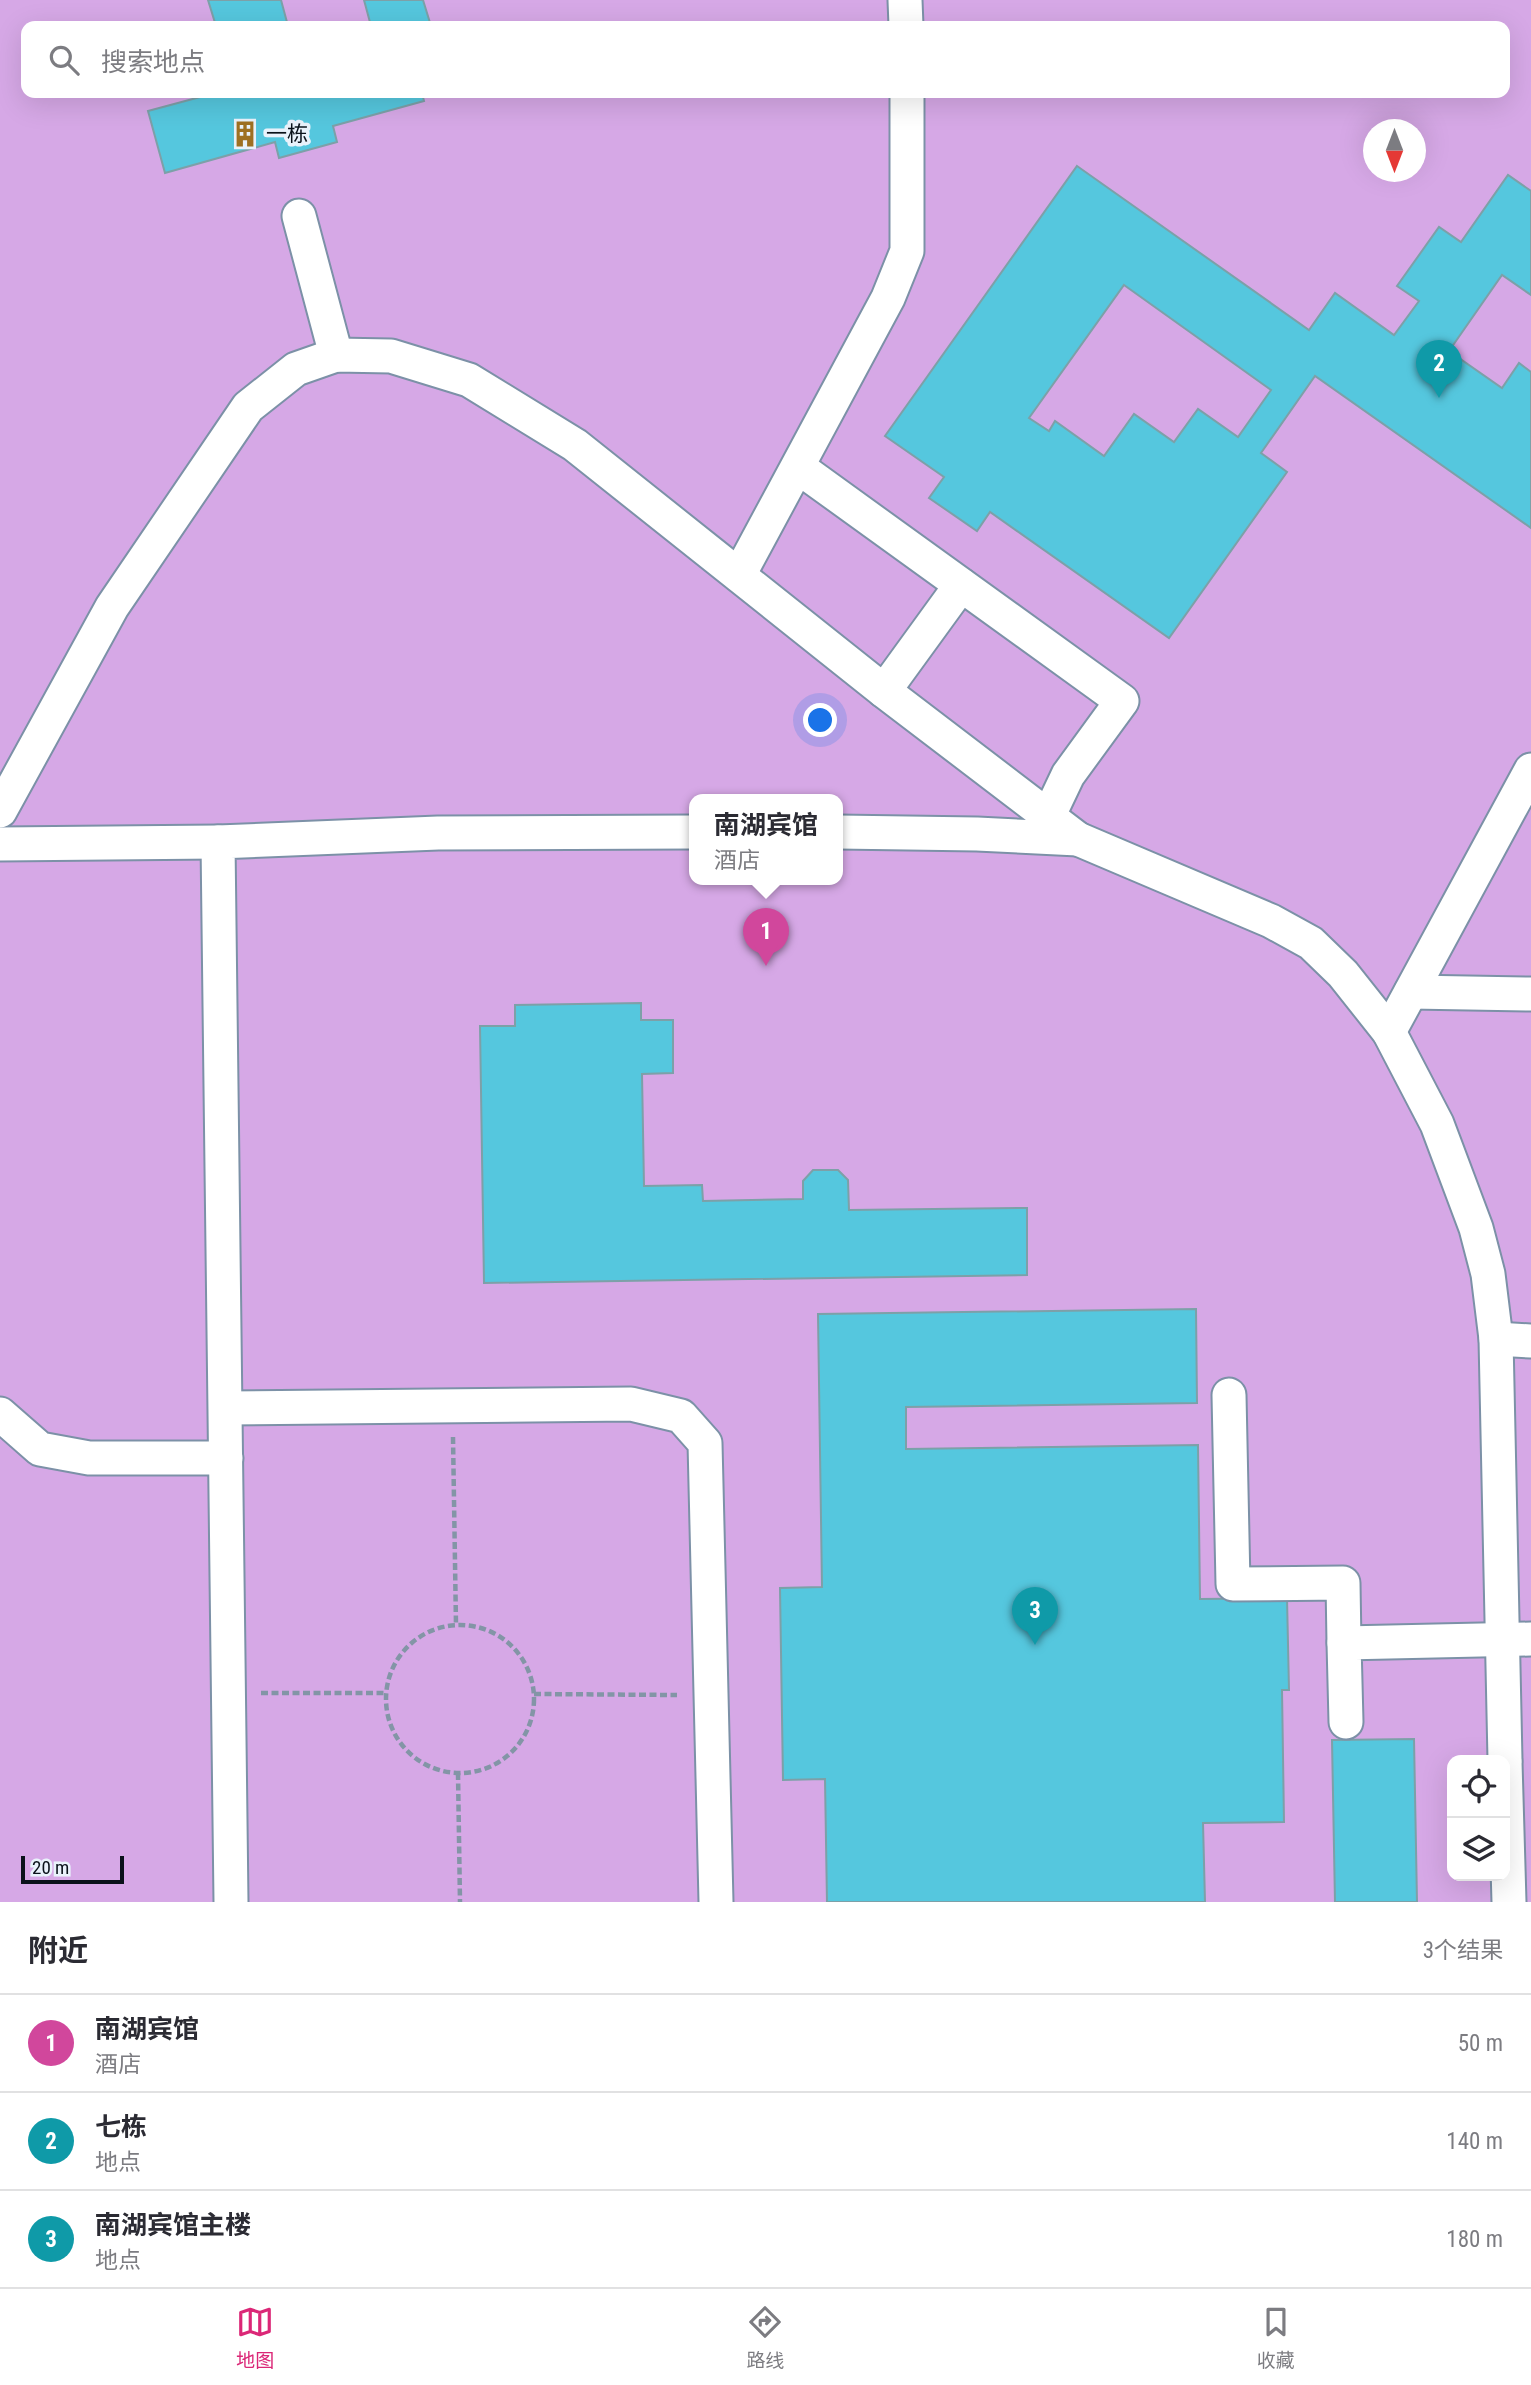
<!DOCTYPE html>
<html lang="zh">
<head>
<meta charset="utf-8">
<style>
  :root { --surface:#fff; --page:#f2f2f3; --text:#2b2b33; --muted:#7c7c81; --line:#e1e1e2; --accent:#db2777 }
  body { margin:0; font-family:"Roboto Condensed","Noto Sans SC",sans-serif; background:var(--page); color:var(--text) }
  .controls { position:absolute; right:21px; bottom:21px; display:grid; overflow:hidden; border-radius:14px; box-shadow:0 7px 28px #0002 }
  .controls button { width:63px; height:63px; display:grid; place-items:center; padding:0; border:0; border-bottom:2px solid var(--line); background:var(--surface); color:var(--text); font:35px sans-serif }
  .compass { position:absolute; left:1363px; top:119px; width:63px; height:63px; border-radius:50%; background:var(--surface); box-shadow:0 7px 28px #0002; rotate:180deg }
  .scale { position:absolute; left:21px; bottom:18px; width:103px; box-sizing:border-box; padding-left:7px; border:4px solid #0a121a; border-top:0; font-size:19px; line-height:24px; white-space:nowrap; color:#0a121a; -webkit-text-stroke:5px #e9f2fb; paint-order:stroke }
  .you { position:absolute; left:821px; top:721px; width:24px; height:24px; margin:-18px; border:5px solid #fff; border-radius:50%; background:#1a73e8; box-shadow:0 0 0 10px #1a73e833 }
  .badge { display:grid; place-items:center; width:46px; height:46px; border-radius:50%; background:var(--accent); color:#fff; font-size:23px; font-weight:700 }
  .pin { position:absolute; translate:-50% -58px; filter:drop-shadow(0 2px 4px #0008) }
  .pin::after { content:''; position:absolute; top:37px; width:24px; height:21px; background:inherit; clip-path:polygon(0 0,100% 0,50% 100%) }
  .popup { position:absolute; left:689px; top:794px; width:154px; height:91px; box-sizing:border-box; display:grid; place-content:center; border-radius:14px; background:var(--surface); filter:drop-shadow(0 2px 5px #0005); font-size:23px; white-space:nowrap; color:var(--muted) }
  .popup b { font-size:26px; color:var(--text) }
  .popup::after { content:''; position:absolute; left:50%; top:100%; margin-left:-14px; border:14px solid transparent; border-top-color:var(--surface) }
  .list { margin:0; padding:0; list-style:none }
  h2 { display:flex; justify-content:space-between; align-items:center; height:91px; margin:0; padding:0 28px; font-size:30px }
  h2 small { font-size:23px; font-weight:400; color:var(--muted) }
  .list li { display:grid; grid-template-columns:46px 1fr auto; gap:21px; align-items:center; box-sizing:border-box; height:98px; padding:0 28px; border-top:2px solid var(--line) }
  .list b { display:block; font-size:26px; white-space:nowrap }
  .list p { margin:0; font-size:23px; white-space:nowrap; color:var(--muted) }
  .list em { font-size:23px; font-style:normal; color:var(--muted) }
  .icon { flex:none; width:38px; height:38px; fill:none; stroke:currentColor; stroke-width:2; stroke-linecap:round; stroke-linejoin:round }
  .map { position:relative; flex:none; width:1531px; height:1902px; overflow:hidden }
  .search { position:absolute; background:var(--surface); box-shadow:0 7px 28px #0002; left:21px; right:21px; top:21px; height:77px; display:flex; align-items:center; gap:18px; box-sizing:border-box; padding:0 24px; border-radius:14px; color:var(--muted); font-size:26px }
  .sheet { height:385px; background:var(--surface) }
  nav { display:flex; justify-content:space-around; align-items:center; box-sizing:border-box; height:98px; border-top:2px solid var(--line); background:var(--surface); font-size:19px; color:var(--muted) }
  nav a { display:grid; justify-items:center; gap:4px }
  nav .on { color:var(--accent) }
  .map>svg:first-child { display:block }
  .green { fill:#d6a8e6; fill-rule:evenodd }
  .building { fill:#55c7de; stroke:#7da0a8; stroke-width:2; fill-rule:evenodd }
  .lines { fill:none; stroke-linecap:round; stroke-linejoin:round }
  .minor-casing { stroke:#7c91a7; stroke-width:37 }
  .path { stroke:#8395a6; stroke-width:4.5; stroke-dasharray:7 3.5; stroke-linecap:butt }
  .minor { stroke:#fff; stroke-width:33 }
  .labels { text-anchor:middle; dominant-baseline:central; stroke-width:7; stroke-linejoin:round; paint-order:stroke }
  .poi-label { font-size:21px; fill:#0a121a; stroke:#e9f2fb; text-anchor:start }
</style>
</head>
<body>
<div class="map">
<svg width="1531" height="1902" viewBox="0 0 1531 1902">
  <rect width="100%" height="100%" fill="#d0e7fe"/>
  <path class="green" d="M 0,0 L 1531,0 L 1531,1902 L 0,1902 ZM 26,26 L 1505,26 L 1505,93 L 26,93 ZM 1374,130 L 1416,130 L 1416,172 L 1374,172 ZM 694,800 L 838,800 L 838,880 L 694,880 ZM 1452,1760 L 1505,1760 L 1505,1876 L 1452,1876 Z"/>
  <g class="building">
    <path d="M 208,0 L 281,0 L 288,26 L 216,26 Z"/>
    <path d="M 364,0 L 423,0 L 431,26 L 371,26 Z"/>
    <path d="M 215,93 L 422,93 L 424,101 L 333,126 L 337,142 L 279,158 L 275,142 L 165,173 L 148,111 Z"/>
    <path d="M 1077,166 L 1309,330 L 1335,293 L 1394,335 L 1419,301 L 1397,286 L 1439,227 L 1461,242 L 1508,175 L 1531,191 L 1531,295 L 1502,275 L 1449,351 L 1502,388 L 1519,363 L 1531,372 L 1531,528 L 1315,376 L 1261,453 L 1287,472 L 1169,638 L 990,512 L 977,531 L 929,498 L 944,477 L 885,436 ZM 1124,285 L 1271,390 L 1238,437 L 1198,409 L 1174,442 L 1134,414 L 1104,456 L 1055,421 L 1049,431 L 1029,418 Z"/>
    <path d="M 641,1003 L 641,1020 L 673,1020 L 673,1073 L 642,1074 L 644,1186 L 702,1185 L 703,1201 L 803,1199 L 803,1181 L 813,1170 L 838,1170 L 848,1180 L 849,1210 L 1027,1208 L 1027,1275 L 484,1283 L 480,1026 L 515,1026 L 515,1005 Z"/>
    <path d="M 1196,1309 L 1197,1403 L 906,1407 L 906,1449 L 1198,1445 L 1200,1599 L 1287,1598 L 1289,1690 L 1282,1690 L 1284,1822 L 1203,1823 L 1205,1902 L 827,1902 L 825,1779 L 783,1780 L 780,1588 L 822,1587 L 818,1314 Z"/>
    <path d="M 1414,1739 L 1417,1902 L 1335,1902 L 1332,1740 Z"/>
  </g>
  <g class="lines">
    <g class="minor-casing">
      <g id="minor">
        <path d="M 905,0 L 906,26"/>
        <path d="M 299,216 L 336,355"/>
        <path d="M 798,467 L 1122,701 L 1068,775 L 1049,815"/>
        <path d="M 739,575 L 888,298 L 907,251 L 907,93"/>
        <path d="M 884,691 L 961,585"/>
        <path d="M 0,811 L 112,607 L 248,407 L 296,369 L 336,355 L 391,356 L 469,380 L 575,445 L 884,691 L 1078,839 L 1271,921 L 1311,943 L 1343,974 L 1389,1032 L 1437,1124 L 1476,1228 L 1488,1274 L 1496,1339 L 1505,1760"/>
        <path d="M 838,832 L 977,834 L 1078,839"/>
        <path d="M 0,844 L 218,842"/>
        <path d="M 1411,992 L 1531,994"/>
        <path d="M 1389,1032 L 1531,770"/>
        <path d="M 1496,1339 L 1531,1341"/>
        <path d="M 1229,1395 L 1233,1584 L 1343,1583 L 1344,1643"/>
        <path d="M 226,1408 L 631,1404 L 681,1416 L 705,1443 L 716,1902"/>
        <path d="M 0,1414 L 40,1449 L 89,1458 L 226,1458"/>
        <path d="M 1346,1722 L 1344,1643 L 1531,1639"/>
        <path d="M 1505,1762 L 1509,1902"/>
        <path d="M 231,1902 L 218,842 L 438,833 L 694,832"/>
      </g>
    </g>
    <g class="path">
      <path d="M 453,1437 L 456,1625"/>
      <circle cx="460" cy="1699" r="74"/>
      <path d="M 261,1693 L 386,1693"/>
      <path d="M 534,1694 L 677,1695"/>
      <path d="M 458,1773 L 460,1902"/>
    </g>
    <use href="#minor" class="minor"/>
  </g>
  <defs>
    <g id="building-bare" transform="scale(2.1)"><path d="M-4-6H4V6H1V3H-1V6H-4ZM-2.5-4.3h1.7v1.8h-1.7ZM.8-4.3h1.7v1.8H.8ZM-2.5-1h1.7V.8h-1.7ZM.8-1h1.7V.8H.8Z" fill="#9e7022" stroke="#e9f2fb" stroke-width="2.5" paint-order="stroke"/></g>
  </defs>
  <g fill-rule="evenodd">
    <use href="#building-bare" x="245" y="134"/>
  </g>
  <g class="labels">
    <g class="poi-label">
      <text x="266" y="134">一栋</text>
    </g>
  </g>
</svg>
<div class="controls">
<button><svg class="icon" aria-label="locate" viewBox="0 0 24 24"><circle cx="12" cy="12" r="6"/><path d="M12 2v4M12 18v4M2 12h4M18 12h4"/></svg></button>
<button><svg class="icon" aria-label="layers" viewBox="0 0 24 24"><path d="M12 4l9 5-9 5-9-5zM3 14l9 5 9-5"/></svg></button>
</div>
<svg class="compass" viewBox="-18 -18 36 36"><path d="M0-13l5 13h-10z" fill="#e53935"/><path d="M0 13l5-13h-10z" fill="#7c7c81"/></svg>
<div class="scale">20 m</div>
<div class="you"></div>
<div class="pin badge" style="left:766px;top:966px;background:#d1479c">1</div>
<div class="popup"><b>南湖宾馆</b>酒店</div>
<div class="pin badge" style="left:1439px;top:398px;background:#0f9aa8">2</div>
<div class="pin badge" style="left:1035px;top:1645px;background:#0f9aa8">3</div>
<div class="search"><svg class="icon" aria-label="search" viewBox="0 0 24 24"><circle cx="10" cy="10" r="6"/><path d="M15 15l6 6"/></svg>搜索地点</div>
</div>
<section class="sheet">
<h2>附近<small>3个结果</small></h2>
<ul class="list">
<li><span class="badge" style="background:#d1479c">1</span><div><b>南湖宾馆</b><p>酒店</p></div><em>50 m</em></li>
<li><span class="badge" style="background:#0f9aa8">2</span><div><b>七栋</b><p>地点</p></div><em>140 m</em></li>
<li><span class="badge" style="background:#0f9aa8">3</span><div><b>南湖宾馆主楼</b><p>地点</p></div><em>180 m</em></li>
</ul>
</section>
<nav>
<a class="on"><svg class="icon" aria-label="map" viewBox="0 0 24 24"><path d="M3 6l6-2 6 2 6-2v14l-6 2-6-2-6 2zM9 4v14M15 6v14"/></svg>地图</a>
<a><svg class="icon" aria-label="directions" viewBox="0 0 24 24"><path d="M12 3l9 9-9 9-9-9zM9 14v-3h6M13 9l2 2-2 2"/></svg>路线</a>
<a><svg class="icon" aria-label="saved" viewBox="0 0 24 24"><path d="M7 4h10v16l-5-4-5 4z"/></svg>收藏</a>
</nav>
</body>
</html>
